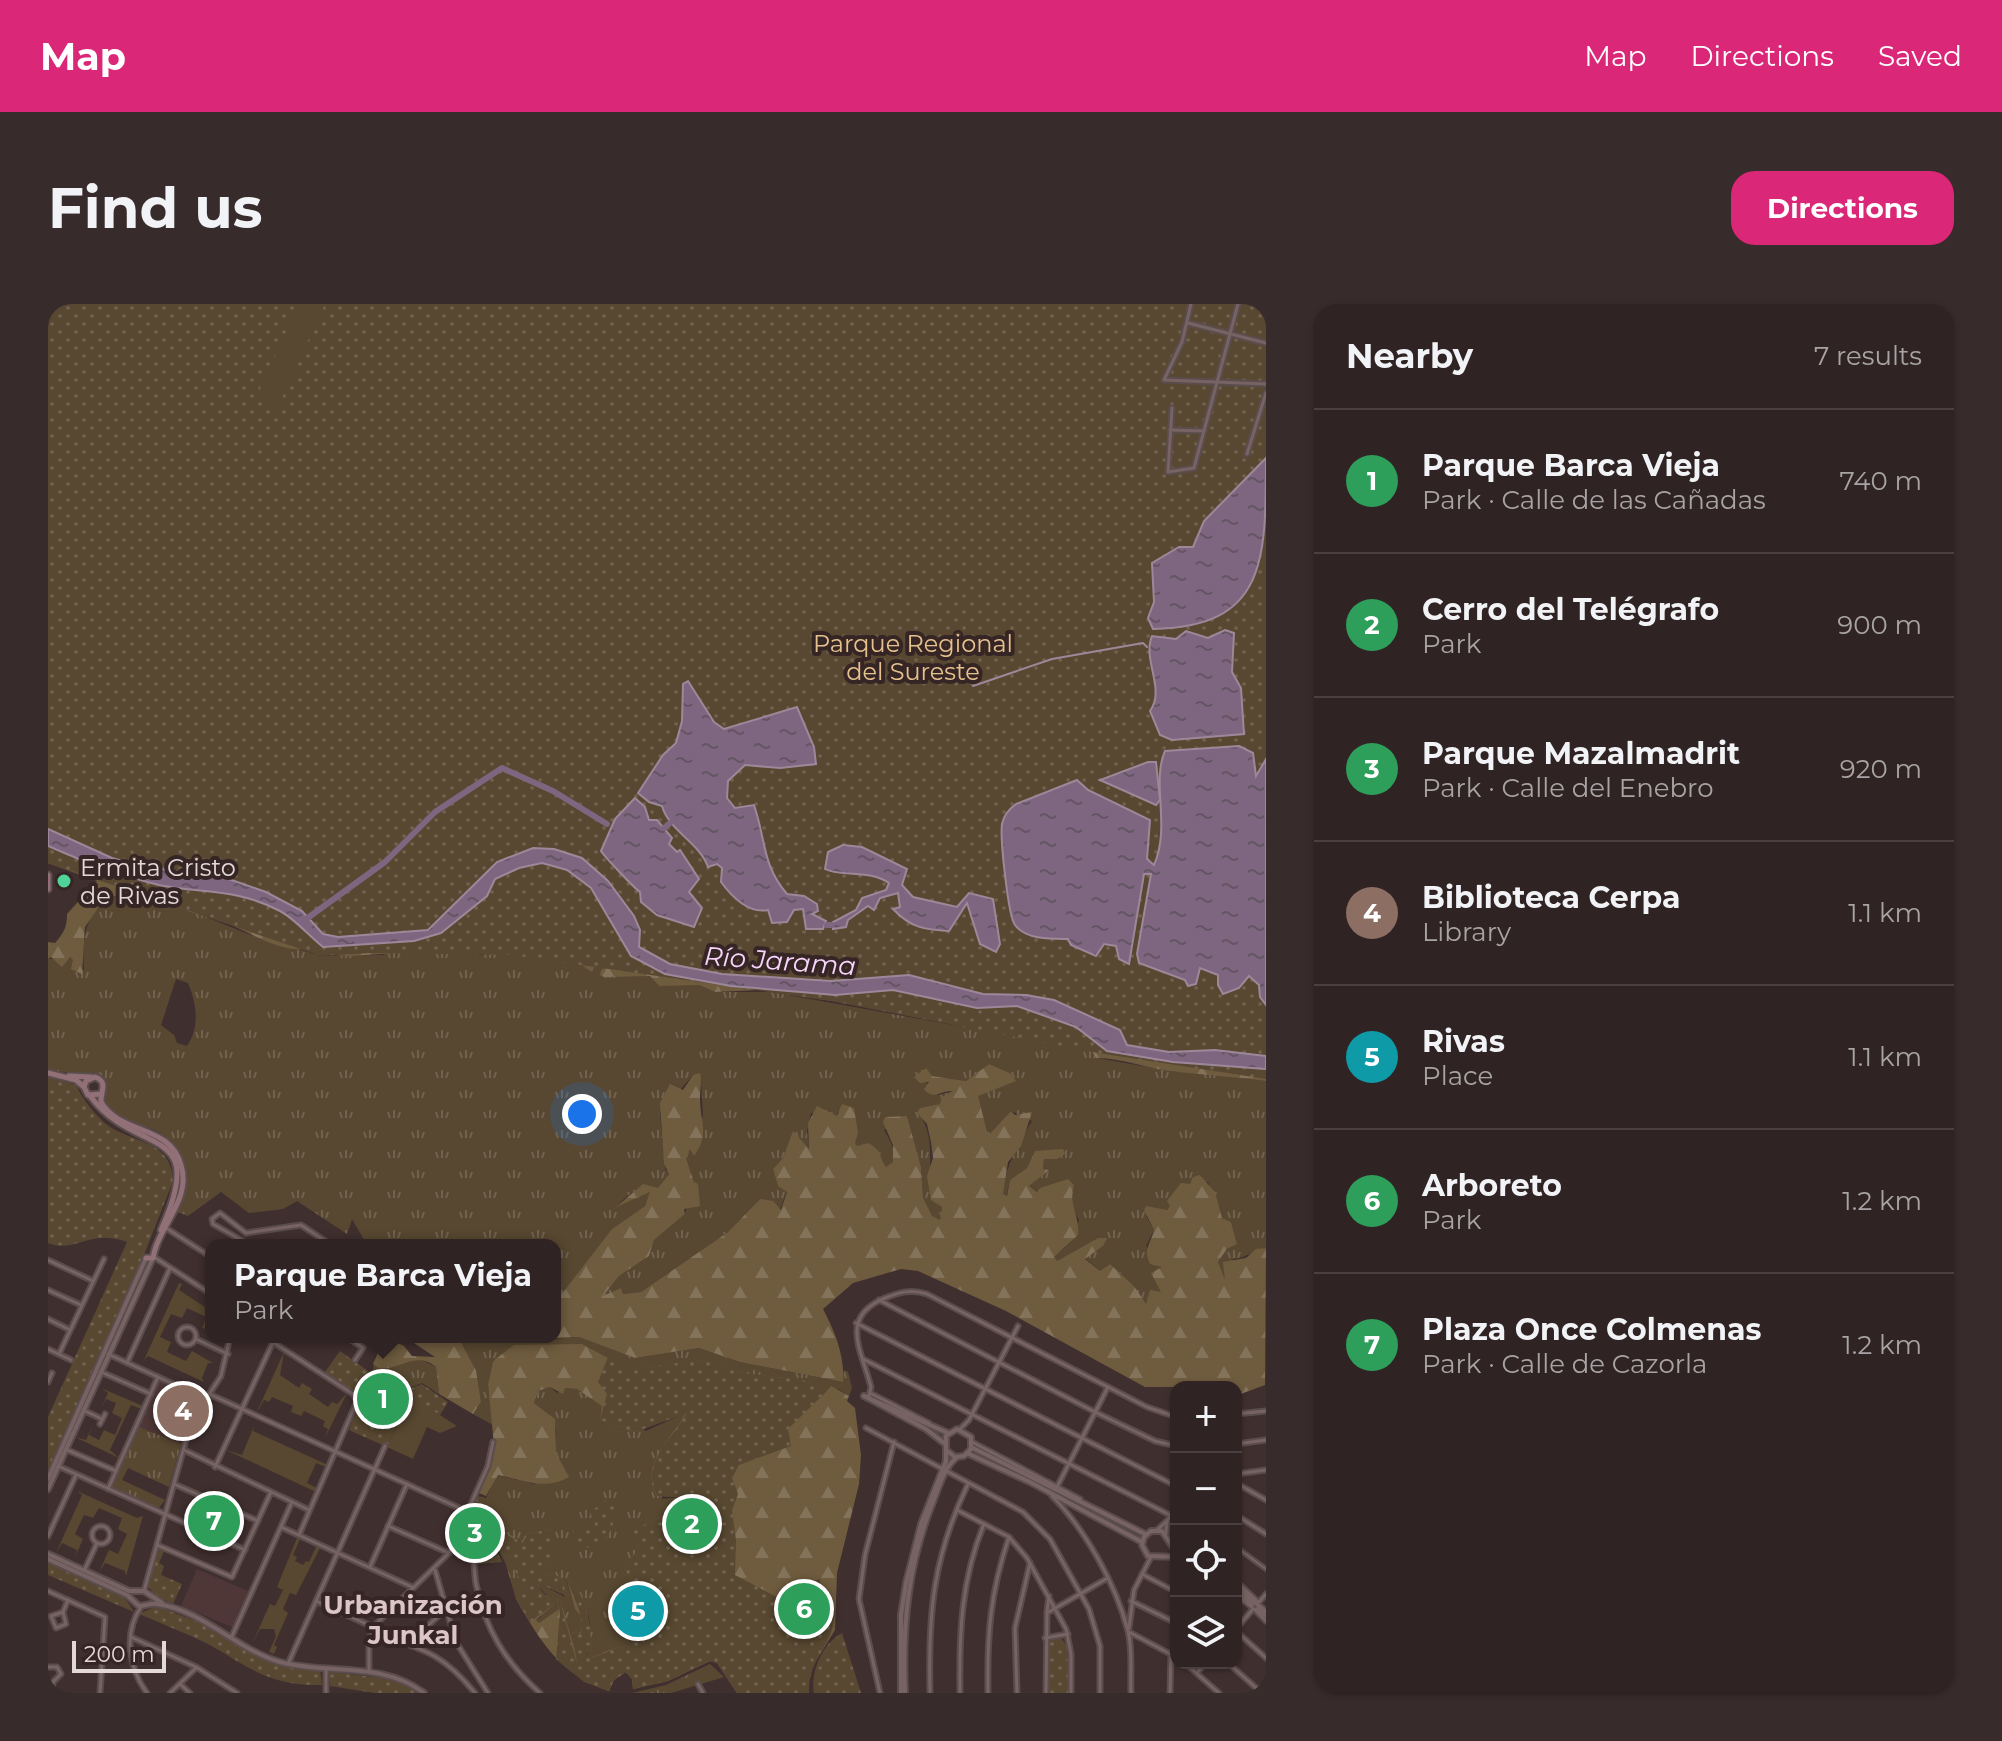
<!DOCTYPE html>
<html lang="en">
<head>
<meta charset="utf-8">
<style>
  :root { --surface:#302323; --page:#382b2b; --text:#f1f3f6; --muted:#a8a4a6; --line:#4b4041; --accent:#db2777 }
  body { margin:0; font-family:Montserrat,sans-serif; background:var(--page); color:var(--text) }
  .controls { position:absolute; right:24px; bottom:24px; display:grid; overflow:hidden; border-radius:16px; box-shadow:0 2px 6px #0004 }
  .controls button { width:72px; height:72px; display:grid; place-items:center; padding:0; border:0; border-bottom:2px solid var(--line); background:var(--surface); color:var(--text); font:40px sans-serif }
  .scale { position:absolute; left:24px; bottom:20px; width:94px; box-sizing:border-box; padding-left:8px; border:4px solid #e4d9d8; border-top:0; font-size:22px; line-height:28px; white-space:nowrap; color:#e4d9d8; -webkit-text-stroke:6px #362525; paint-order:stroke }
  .you { position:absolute; left:534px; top:810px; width:28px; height:28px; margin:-20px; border:6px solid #fff; border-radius:50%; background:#1a73e8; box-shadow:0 0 0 12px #1a73e833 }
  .badge { display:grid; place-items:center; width:52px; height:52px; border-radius:50%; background:var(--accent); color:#fff; font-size:26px; font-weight:700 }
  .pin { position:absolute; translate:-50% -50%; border:4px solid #fff; box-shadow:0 2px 8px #0006 }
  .popup { position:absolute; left:157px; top:935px; width:356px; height:104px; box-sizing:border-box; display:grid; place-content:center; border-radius:16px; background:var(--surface); filter:drop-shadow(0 2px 6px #0005); font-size:26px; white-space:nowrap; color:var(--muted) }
  .popup b { font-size:30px; color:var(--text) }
  .popup::after { content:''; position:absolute; left:50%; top:100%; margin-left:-16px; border:16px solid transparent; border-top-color:var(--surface) }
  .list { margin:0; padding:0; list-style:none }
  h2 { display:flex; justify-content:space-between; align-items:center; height:104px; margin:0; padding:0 32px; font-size:34px }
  h2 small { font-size:26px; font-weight:400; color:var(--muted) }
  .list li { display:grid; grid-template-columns:52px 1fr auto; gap:24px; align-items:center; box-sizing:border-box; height:144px; padding:0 32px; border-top:2px solid var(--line) }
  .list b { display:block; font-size:30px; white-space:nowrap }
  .list p { margin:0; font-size:26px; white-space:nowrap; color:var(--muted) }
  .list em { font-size:26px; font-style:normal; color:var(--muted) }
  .icon { flex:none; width:44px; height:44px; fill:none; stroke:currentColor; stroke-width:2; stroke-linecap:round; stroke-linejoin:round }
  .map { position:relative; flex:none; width:1218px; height:1389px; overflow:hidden; border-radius:24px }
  header { display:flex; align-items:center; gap:48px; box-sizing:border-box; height:112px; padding:0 40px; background:var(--accent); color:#fff }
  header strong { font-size:38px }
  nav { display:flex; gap:44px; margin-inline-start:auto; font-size:28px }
  .intro { display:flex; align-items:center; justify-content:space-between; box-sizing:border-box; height:192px; padding:0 48px }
  h1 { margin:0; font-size:56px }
  .button { padding:20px 36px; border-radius:24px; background:var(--accent); color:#fff; font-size:28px; font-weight:700 }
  main { display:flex; gap:48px; padding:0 48px }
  aside { flex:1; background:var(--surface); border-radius:24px; box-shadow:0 2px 6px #0004 }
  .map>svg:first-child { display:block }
  .built { fill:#4f3737 }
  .grass { fill:url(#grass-tufts); fill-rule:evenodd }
  .forest { fill:url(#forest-firs); fill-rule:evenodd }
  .park { fill:url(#park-dots) }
  .garden { fill:#584831 }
  .water { fill:url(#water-ripples); stroke:#9d889a; stroke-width:2 }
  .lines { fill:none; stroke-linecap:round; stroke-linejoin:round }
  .stream { stroke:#9d889a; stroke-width:2 }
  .river { stroke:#7e6680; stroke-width:6 }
  .pedestrian-casing { stroke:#5b4d4d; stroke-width:6 }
  .minor-casing { stroke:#5b4d4d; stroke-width:7 }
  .tertiary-casing { stroke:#5b4d4d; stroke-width:8 }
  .secondary-casing { stroke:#5b4d4d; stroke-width:9 }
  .pedestrian { stroke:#776363; stroke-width:2 }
  .minor { stroke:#776363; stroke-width:3 }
  .tertiary { stroke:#776363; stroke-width:4 }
  .secondary { stroke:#927078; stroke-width:5 }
  .poi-dot { fill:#4fd399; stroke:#362525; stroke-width:3 }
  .labels { text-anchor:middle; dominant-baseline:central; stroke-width:8; stroke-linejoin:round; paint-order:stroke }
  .park-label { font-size:24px; fill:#e5c18d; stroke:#362525 }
  .poi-label { font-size:24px; fill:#e4d9d8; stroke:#362525; text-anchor:start }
  .water-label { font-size:26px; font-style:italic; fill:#f8d5fb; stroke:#362525 }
  .neighbourhood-label { font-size:26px; font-weight:bold; fill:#dcc6c5; stroke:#362525 }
</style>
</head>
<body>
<header>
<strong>Map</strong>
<nav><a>Map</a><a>Directions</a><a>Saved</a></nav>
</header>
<div class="intro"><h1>Find us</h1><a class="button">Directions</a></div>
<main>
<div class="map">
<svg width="1218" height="1389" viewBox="0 0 1218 1389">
  <defs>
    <pattern id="grass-tufts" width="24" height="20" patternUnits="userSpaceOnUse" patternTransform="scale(2)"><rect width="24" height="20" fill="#584831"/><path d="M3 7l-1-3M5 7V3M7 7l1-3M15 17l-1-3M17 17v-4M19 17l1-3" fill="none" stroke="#70624e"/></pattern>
    <pattern id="forest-firs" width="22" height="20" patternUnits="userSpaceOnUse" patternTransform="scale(2)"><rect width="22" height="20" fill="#6f5c3f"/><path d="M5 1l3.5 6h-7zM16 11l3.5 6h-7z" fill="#83735a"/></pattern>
    <pattern id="park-dots" width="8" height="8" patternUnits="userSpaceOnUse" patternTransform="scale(2)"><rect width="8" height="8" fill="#584831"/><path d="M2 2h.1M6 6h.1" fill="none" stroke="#70624e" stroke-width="1.8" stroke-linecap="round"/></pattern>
    <pattern id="water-ripples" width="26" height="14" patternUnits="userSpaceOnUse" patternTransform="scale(2)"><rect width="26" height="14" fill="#7e6680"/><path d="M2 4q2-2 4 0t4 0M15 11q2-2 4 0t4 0" fill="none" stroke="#645564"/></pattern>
  </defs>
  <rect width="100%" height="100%" fill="#402f2f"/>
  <g class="built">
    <path d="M 112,1077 L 151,1095 L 143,1108 L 133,1140 L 91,1123 Z"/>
    <path d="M 149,1265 L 200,1287 L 184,1323 L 133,1302 Z"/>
  </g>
  <g class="grass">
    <path d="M 76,589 L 113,601 L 121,598 L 200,630 L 273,652 L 334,651 L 364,643 L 433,651 L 443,649 L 454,639 L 548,659 L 560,650 L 557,671 L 602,672 L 611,682 L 624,679 L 651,681 L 667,688 L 723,688 L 1044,746 L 1049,754 L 1128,768 L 1149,768 L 1218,777 L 1218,944 C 1205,946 1199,954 1185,955 L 1178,978 L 1169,960 L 1179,945 L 1189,940 L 1183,918 L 1174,914 L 1160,878 L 1144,878 L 1119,906 L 1098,912 L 1106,926 L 1098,942 L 1114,962 L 1111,979 L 1114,988 L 1101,994 L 1097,1001 L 1086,982 L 1062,960 L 1052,967 L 1037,954 L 1055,942 L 1050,934 L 1009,957 L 1005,954 L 1023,938 L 1031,916 L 1025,905 L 1024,889 L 1005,881 L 992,884 L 990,888 L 981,882 L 1000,866 L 995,865 L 996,855 L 1017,850 L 987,847 L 979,864 L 962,876 L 958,893 L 955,889 C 957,863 970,840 984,817 L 963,807 L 940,834 L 929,792 L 967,776 L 962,769 L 941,760 L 918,777 L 884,772 L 876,778 L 881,780 L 876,785 L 891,791 L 905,787 L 892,800 L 873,804 L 870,809 C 896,841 868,888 894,903 L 892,916 L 883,912 L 875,895 L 873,863 L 859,812 L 836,826 C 843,838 849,847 844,861 L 837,863 L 833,856 L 809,843 L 790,807 L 789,812 L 763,809 L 759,827 L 761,845 L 745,828 L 735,854 L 725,865 L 730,882 L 739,887 L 732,906 L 712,895 L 680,928 L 593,988 L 575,990 L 573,984 L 554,993 L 571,972 L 601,952 L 606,936 L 637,910 L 646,878 L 638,854 L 655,812 L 653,777 L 645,771 L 612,809 L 617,865 L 621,869 L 610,885 C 594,879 580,890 569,902 L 603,887 L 597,902 L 564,925 L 507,1001 L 507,941 L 319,941 L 304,915 L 299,930 L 249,897 L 235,905 L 201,909 L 173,888 L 140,912 L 127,907 C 145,879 141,844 109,827 C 93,819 69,818 59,802 C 54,794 59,786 58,778 L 50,770 L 0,767 L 0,655 L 22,653 L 36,667 C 34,628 37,604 76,589 ZM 128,675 L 140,679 C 149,700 152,723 139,742 L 129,739 L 126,731 L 113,721 Z"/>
    <path d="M 410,1033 L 490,1036 L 531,1033 L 587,1054 L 651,1044 L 692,1058 L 794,1078 L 796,1066 L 800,1068 L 804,1084 L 801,1092 L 790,1085 L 780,1086 L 754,1076 L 696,1069 L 656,1056 L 581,1065 L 534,1040 L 445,1056 L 440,1080 L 445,1121 L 425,1110 L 433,1098 L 428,1066 Z"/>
    <path d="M 370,1054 L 388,1063 L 391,1090 L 374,1079 L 351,1088 L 324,1070 L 326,1060 L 332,1065 Z"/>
    <path d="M 502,1083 L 509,1089 L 517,1084 L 529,1085 L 598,1127 L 639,1108 L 613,1145 L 614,1195 L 633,1193 L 636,1201 L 602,1221 L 593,1243 L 578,1259 L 577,1266 C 589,1279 612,1301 609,1319 L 581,1339 L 541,1355 C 536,1344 542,1334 542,1322 C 541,1303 530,1288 518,1275 L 527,1305 L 536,1316 L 532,1330 L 524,1329 L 531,1360 L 528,1360 L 511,1305 L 490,1320 L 488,1316 L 493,1313 L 498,1290 L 488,1281 L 490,1279 L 517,1293 L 507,1270 L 498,1272 L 498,1260 L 476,1239 L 450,1228 L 476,1286 L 468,1295 L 457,1258 L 437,1223 L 438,1194 L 449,1171 L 486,1180 L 516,1169 L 507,1149 L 508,1126 L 502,1111 L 486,1099 L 490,1087 Z"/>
    <path d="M 91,1123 L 133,1140 L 121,1183 L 80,1164 L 74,1176 L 117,1196 L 110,1205 L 64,1183 Z"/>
    <path d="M 662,1360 L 676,1373 L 623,1389 L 584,1389 L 618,1381 Z"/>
  </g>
  <g class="forest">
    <path d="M 0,542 L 63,568 L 114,581 L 190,590 L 236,609 L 275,643 L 366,637 L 393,629 L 439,592 L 447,575 L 486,559 L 519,566 L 543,584 L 583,652 L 618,670 L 635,675 L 683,682 L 787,691 L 844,686 L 929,704 L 969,702 L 1028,723 L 1059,747 L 1125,758 L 1218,765 L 1218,777 C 1188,773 1159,771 1130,768 C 1102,766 1077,754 1048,754 L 1044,747 L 1015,732 L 947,715 L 867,704 L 843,695 L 812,692 L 797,699 L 712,686 L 667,688 L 651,681 L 611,682 L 602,672 L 556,673 L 552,671 L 553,666 L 563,661 L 581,663 L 585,658 L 580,653 L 560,650 L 548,659 L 544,668 L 523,654 L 466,650 L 454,639 L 459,628 L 473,644 L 491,639 L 498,646 L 503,640 L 518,643 L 522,639 L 500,628 L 485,630 L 502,615 L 505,620 L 510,616 L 506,613 L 459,600 L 441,607 L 438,615 L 419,616 L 412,626 L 383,639 L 384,645 C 367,639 351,650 334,650 C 310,651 286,656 265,644 C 233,651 203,628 174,617 C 156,611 136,608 121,598 L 113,601 L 76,589 L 55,597 L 37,623 L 34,670 L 23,665 L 25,656 L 22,653 L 14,663 L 3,653 L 0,655 L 0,638 L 7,639 C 16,629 19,623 19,610 L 49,577 L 0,559 ZM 490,570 L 513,570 L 530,590 L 525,595 L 507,591 L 508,585 L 491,586 L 486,574 Z"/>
    <path d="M 941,760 L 962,769 L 968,777 L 930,792 L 940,832 L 963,807 L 967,811 L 984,808 L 973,842 L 960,858 L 955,890 L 959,892 L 962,876 L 979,864 L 987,847 L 1015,845 L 1017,850 L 1009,855 L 996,855 L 995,865 L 1001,866 L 981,882 L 989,888 L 992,884 L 1020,875 L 1026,881 C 1020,900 1032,912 1030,931 L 1006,953 L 1009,957 L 1050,934 L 1059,934 L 1055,942 L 1037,955 L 1052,967 L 1062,960 L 1086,982 L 1098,1000 L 1102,986 L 1113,988 L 1103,969 L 1114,963 L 1102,960 C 1095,945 1102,941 1106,926 L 1096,906 L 1098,902 L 1119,906 L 1122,902 L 1119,897 L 1133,879 L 1142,880 L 1145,873 L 1152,871 L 1167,888 L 1174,914 L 1183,918 L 1189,940 L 1179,945 L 1170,958 L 1177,976 L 1175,958 L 1198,954 L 1208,945 L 1218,944 L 1217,1081 L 1190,1091 L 1188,1083 L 1097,1083 L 958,1007 L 870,967 L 853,965 L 805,979 L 775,1005 C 786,1026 797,1051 795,1078 L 692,1058 L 651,1044 L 587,1054 L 531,1033 L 479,1035 L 507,1033 L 510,995 L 564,925 L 597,902 L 602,888 L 568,903 L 595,880 L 610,884 L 621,870 L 616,860 L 612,799 L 622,780 L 635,786 L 645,771 L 652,769 C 654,778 652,786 652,795 C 652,817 662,830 646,852 L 642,845 L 638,854 L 646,878 L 650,880 L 652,902 L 636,905 L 637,910 L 606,936 L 601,952 L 571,972 L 555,992 L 573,984 L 575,990 L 593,988 L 680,928 L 712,895 L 725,897 L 733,906 L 739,888 L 730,882 L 725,865 L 735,854 L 745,827 L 761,845 L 760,819 L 769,802 L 789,812 L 794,800 L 806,804 L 810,829 L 807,839 L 809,842 L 820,839 C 836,848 829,850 838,863 L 845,858 L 845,841 L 835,818 L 837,813 L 859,812 L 873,863 L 875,894 L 884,912 L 892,916 L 894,903 L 883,896 L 879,872 L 885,854 L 883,838 L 879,820 L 869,809 L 872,804 L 892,800 L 894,793 L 905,787 C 893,786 885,797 876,785 L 881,778 L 872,779 L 866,773 L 878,764 L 884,772 L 918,777 Z"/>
    <path d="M 337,1033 L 356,1042 L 364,1052 L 387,1053 L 357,1033 L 410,1033 L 428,1066 L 433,1098 L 425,1110 L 391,1090 L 388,1063 C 368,1047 354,1065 332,1065 L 325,1060 Z"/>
    <path d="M 534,1040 L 581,1065 L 656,1056 L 696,1069 L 754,1076 L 780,1086 L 783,1082 L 801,1092 L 799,1097 L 807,1104 L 813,1151 L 811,1180 L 789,1269 L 787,1326 L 761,1368 L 761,1389 L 689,1389 L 669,1359 L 662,1357 L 620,1377 L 585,1385 L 584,1375 L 578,1368 L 566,1376 L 561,1387 C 511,1370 493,1338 468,1295 L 476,1286 L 461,1252 L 456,1251 L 446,1234 L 450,1227 L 460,1233 L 463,1231 L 472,1239 L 479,1230 L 505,1225 L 505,1254 L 498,1260 L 498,1271 L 504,1269 L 513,1274 L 519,1292 L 490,1279 L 492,1286 L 506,1300 L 488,1316 L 491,1319 L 511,1305 L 509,1295 L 512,1296 L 531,1360 L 524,1328 L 532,1330 L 536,1316 L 527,1305 L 518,1273 C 540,1289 542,1322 544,1346 L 538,1349 L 541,1355 C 560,1344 606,1338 611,1310 L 577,1266 L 578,1259 L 593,1243 L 586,1239 L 586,1226 L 636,1201 L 633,1193 L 609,1192 C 590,1160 626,1133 638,1108 L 587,1128 L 552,1116 L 554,1102 L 529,1085 L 517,1084 L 515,1090 L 502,1083 L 490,1087 L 486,1099 L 507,1115 L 508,1149 L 521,1173 C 496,1187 475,1176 450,1171 L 438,1192 L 431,1189 L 446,1141 L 440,1080 L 445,1057 L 466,1041 Z"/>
  </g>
  <g class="park">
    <path d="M 0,0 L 1218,0 L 1218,775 L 1050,749 L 783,697 L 463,651 L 322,649 L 273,652 L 0,559 Z"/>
    <path d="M 0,773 L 28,781 C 34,794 46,810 58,820 C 84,840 124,835 125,877 L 94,956 L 0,1166 L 0,1113 L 79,938 C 42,924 27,950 0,939 Z"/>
    <path d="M 292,1047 L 351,1089 L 374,1080 L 400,1098 L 392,1111 L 361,1093 L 339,1143 L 301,1126 L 310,1102 L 309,1092 L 277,1068 Z"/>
    <path d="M 560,1053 L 581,1065 L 656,1056 L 696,1069 L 754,1076 L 780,1086 L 740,1125 L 743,1142 L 691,1161 L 684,1174 L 690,1190 L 684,1206 L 688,1236 L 687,1271 L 740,1299 L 750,1280 L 772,1275 L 778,1310 L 787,1304 C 787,1343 760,1352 761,1389 L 689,1389 L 669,1359 L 661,1357 L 620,1377 L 585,1385 L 584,1375 L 578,1368 L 566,1376 L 561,1387 L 536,1378 L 508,1355 L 512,1308 L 509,1295 L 512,1296 L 529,1360 L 524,1328 L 532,1330 C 540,1318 523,1289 518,1273 C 540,1289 542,1322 544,1346 L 538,1349 L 541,1355 L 581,1339 L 609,1319 L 611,1309 L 577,1266 L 578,1259 L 593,1243 L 586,1239 L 586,1226 L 636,1201 L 633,1193 L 609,1192 C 591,1161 625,1133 639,1109 L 587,1128 L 552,1116 L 559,1090 L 550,1078 Z"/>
    <path d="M 430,1192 L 438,1194 L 437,1223 L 454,1258 L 429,1260 L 425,1246 L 412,1237 Z"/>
    <path d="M 561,1194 L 567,1199 C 567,1223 562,1240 536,1244 L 527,1236 L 525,1226 L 544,1226 L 547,1219 L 542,1208 Z"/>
    <path d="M 505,1225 L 505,1254 L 498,1260 L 498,1271 L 504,1269 L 513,1274 L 519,1292 L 490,1279 L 492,1286 L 506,1300 L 482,1318 L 468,1295 L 476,1286 L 461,1252 L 456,1251 L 446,1234 L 450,1227 L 475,1239 L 479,1230 Z"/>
    <path d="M 111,1245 L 116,1247 L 111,1259 L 116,1262 L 113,1271 L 134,1280 L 125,1300 L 108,1292 L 100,1282 Z"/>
    <path d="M 0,1259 L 77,1294 L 86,1308 L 0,1271 Z"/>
    <path d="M 108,1302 L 166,1324 L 226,1358 L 272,1365 L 274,1381 C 220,1382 203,1364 160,1340 C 138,1329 114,1320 91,1310 Z"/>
    <path d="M 794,1329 L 813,1389 L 766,1389 C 762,1368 774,1340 794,1329 Z"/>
    <path d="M 1012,1333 L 1019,1342 L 1021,1389 L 1001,1389 L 999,1343 L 1003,1336 Z"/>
    <path d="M 281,1368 L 344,1375 L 372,1389 L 327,1389 L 282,1382 Z"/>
  </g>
  <g class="garden">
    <path d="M 251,0 L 277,0 L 228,107 L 212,84 Z"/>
    <path d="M 131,979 L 134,980 L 131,986 L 163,1007 L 163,1026 L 154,1024 L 158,1013 L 139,1004 L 134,1014 L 123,1010 L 112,1033 L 123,1038 L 119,1048 L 138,1057 L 144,1047 L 165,1059 L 160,1059 L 154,1074 L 156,1078 L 100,1052 L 96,1056 Z"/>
    <path d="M 236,1048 L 232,1071 L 251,1084 L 254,1079 L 264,1085 L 261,1090 L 280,1103 L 284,1098 L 289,1100 L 299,1089 L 277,1134 L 280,1125 L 275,1122 L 277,1117 L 256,1107 L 253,1112 L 243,1108 L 245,1102 L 224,1093 L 221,1098 L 216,1096 L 208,1110 Z"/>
    <path d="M 53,1084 L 95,1102 L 93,1105 L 83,1101 L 62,1146 L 71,1154 L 27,1133 L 38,1136 L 45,1121 L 41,1131 L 51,1136 L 56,1126 L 67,1131 L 74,1114 L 64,1109 L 68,1099 L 58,1095 L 53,1104 L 60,1089 Z"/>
    <path d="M 362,1092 L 409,1122 L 392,1129 L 379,1123 L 365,1155 L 339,1143 Z"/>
    <path d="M 206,1122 L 205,1127 L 280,1161 L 278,1163 L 268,1159 L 259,1179 L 269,1184 L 268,1188 L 178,1146 L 194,1151 Z"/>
    <path d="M 29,1187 L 89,1214 L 95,1212 L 78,1272 L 77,1267 L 57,1259 L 51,1268 L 61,1246 L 70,1250 L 79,1230 L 70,1225 L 74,1214 L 51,1204 L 45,1214 L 36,1211 L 27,1230 L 35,1235 L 27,1253 L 29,1246 L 14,1239 L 8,1249 L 34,1191 Z"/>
    <path d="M 249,1234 L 252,1235 L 245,1251 L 249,1253 L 247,1257 L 255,1261 L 258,1257 L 261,1258 L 268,1243 L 272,1244 L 248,1291 L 242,1289 L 235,1305 L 240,1309 L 226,1341 L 229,1343 L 226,1350 L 221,1348 L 228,1332 L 226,1325 L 212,1325 L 204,1340 L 222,1300 L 227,1302 L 235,1286 L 229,1283 Z"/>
  </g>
  <g class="water">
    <path d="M 1218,154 C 1218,257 1218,323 1105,325 L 1100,314 L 1106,298 L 1104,259 L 1131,243 L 1145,243 L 1156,217 Z"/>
    <path d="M 1177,326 L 1186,329 L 1184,368 L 1193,384 L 1196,430 L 1124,436 L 1112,431 L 1102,407 C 1118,385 1094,356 1104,332 L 1128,335 L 1138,327 L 1160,334 Z"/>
    <path d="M 640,377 L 666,418 L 676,425 L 749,403 L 766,443 L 768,460 L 732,464 L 697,461 L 680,477 L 679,494 L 687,504 L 706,501 C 718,536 714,561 739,590 L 756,592 L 769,600 L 770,607 L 764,610 L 778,617 L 775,625 L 758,625 L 755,605 L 746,606 L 739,618 L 724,619 L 720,606 C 700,610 684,593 673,578 L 674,564 L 669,560 L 660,563 C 652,539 621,527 614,502 L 601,498 L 590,489 L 615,451 L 628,439 L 634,417 L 635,380 Z"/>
    <path d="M 1191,442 L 1205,449 L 1208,472 L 1218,455 L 1218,701 L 1212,693 L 1211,681 L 1201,672 L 1191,684 L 1175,690 L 1170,681 L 1170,671 L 1152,664 L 1148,680 L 1140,682 L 1137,676 L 1091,659 L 1089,650 L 1103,570 L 1096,570 L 1081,660 L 1071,655 L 1068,642 L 1056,640 L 1048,652 L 1023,641 L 1020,635 C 1004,635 978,636 967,621 C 960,612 952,533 954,520 C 956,511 961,505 968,500 L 1029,476 L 1040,486 L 1102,516 L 1099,555 L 1106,561 C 1123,523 1103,478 1117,447 Z"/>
    <path d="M 1100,458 L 1108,458 L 1112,496 L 1108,501 L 1052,476 Z"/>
    <path d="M 587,494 L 597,503 L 601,516 L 609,516 L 624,534 L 621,540 L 629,548 L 632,546 L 651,575 L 641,588 L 654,604 L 646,623 L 609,611 L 593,598 L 592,588 C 586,584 557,553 553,547 L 567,515 Z"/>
    <path d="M 0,525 L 64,554 L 95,563 L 175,573 L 218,588 L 254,607 L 275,630 L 290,633 L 380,626 L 449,558 L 485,544 L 506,545 L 534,554 L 560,577 L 586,612 L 592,626 L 591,643 L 622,660 L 674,670 L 783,677 L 861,671 L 935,690 L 978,691 L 1006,696 L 1072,726 L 1079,741 L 1121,748 L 1167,746 L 1218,752 L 1218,765 L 1125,758 L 1059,747 L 1028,723 L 969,702 L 929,704 L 845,686 L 787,691 L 683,682 L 617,670 L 583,652 L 543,584 L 519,566 L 494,559 L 471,564 L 447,575 L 439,592 L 393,629 L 366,637 L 275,643 C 261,632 247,615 232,607 C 188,584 156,590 111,581 C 73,572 36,558 0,542 Z"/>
    <path d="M 795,541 L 814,543 L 859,565 L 854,581 L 865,593 L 909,603 L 921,589 L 945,595 L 952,640 L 948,648 L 932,640 L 919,599 L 901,627 C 876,626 862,623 845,605 L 852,603 L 850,589 L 832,594 L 826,606 L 820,602 L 800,616 L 798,623 L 785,625 L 785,618 L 808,606 L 814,594 L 838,586 L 841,579 C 821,565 791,573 777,565 L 780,548 Z"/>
  </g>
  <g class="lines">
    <path class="stream" d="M 925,382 L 1004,355 L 1095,339 L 1099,343"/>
    <g class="river">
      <path d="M 616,524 L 622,519"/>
      <path d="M 254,618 L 337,558 L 387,508 L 454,464 L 505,487 L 559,520"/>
      <path d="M 779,621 L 784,621"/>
    </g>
    <g class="pedestrian-casing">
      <path id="pedestrian" d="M 1188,1243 L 1218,1265"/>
    </g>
    <g class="minor-casing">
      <g id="minor">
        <path d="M 1143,0 L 1134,38 L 1116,76 L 1218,80"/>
        <path d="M 1140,19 L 1218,39"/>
        <path d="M 1124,104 L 1120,168 L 1146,164 L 1190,0"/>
        <path d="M 1122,126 L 1156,127"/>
        <path d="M 1199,150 L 1218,89"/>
        <path d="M 118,924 L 163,953"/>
        <path d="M 198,929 L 253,921 L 283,941"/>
        <path d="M 198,929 L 172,909 L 164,915 L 165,920 L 200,940"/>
        <path d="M 106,953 L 163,990"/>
        <path d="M 0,956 L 45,977"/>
        <path d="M 0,986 L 33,1001"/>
        <path d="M 831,996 L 1047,1108 L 1107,1137 L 1128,1142"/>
        <path d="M 0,1015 L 22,1026"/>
        <path d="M 808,1019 L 1128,1182"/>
        <circle cx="139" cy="1032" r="9"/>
        <path d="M 217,1033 L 305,1090 L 309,1097 L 251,1231"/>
        <path d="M 299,1033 L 315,1044 L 307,1056"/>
        <path d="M 148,1035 L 180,1050"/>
        <path d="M 0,1045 L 23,1056"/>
        <path d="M 11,1050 L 56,955"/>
        <path d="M 60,1050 L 158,1095"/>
        <path d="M 815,1055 L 1122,1211"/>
        <path d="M 79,1059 L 122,964"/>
        <path d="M 53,1068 L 103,1090"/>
        <path d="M 0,1078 L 4,1069"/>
        <path d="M 161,1090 L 420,1208"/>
        <path d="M 824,1090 L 881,1119"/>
        <path d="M 821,1092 L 823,1083 C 813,1045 791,1013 837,994 C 852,988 863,985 879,990 L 1099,1103 L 1128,1113"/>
        <path d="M 35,1106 L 54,1115"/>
        <path d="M 1188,1110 L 1218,1107"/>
        <path d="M 52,1120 L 57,1110"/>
        <path d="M 818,1124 L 975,1208 L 1002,1235 L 1041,1305 L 1052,1342 L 1052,1389"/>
        <path d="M 912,1125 L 921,1116 L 970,1022"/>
        <path d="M 924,1138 L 1032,1195"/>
        <path d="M 1188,1140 L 1218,1136"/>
        <path d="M 17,1145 L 68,1167"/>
        <path d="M 136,1146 L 261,1206"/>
        <path d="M 10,1162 L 197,1246"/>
        <path d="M 167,1163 L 225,1038"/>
        <path d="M 1188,1170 L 1218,1166"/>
        <path d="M 1188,1179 L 1218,1196"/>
        <path d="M 126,1180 L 210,1217"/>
        <path d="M 1009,1183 L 1060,1083"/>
        <path d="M 60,1185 L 110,1073"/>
        <path d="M 1004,1192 C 1038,1226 1068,1281 1080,1327 C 1085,1346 1082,1369 1083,1389"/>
        <path d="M 909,1206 L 961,1233 L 979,1254 L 1018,1325 L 1023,1350 L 1023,1389"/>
        <path d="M 1188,1211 L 1218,1230"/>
        <path d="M 1119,1217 L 1128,1204"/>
        <circle cx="53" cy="1231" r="9"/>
        <path d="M 340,1222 L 401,1249"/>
        <path d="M 233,1223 L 364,1283"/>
        <path d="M 1109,1226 L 1119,1217 L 1118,1230"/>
        <path d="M 0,1232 L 28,1171"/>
        <path d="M 408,1238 L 424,1249 C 427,1259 426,1270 428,1280 C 437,1325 458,1359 492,1389"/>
        <path d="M 109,1241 L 184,1273 L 223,1188"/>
        <path d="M 322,1263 L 359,1180"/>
        <path d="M 387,1266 L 408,1338 L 440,1389"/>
        <path d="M 36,1267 L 49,1239"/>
        <path d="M 1094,1270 L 1128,1288"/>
        <path d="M 1188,1277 L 1209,1297"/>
        <path d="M 0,1287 L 57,1313 L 52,1389"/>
        <path d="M 96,1287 L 143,1118 L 173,1072 L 182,1033"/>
        <path d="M 1188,1291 L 1204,1303"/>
        <path d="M 268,1297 L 325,1323"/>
        <path d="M 1083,1297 L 1128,1319"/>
        <path d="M 1211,1298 L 1218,1290"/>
        <path d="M 93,1303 C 75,1329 81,1365 99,1389"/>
        <path d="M 1206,1305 L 1218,1317"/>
        <path d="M 15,1308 L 3,1312 L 8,1324 L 18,1320 L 15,1308 L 20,1296"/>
        <path d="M 999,1308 L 1001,1292"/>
        <path d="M 1081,1324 L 1086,1286 L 1103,1253"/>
        <path d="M 1188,1325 L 1205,1305"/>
        <path d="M 1188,1327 L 1218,1354"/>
        <path d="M 323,1328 C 372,1345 392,1346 427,1389"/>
        <path d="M 1081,1328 L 1128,1353"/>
        <path d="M 184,1332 L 244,1198"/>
        <path d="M 83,1333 L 148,1363 L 189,1389"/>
        <path d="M 997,1334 L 1020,1330"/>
        <path d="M 362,1338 L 397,1306"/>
        <path d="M 1137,1359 L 1171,1389"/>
        <path d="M 1180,1359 L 1214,1389"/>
        <path d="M 240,1360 L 337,1142"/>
        <path d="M 0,1363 L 9,1363 L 13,1370 L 5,1378 L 4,1389"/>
        <path d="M 321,1368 L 321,1338 L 325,1323 L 401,1249 L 440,1162 L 445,1138"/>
        <path d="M 1149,1369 L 1157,1359"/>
        <path d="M 132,1380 L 142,1389"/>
        <path d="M 650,1380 L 655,1389"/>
        <path d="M 122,1389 L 148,1364"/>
        <path d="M 278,1389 L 278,1365"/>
        <path d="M 832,1389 L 811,1295 L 817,1251 L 846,1138"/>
        <path d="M 882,1389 C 880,1309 885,1253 920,1180"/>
        <path d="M 912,1389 C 911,1330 913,1276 936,1220"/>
        <path d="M 940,1389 C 939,1331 942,1289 961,1233"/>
        <path d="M 969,1389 L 967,1324 L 982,1259"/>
        <path d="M 998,1389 L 999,1309 L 1058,1275"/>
        <path d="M 1122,1389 L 1123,1349"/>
      </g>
    </g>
    <g class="tertiary-casing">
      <g id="tertiary">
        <path d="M 816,1092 L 878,1125 L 896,1139"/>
        <path d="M 816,1092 L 900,1129"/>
        <path d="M 925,1144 L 1097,1230"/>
        <path d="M 921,1150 L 982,1178 L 1094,1238"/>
        <path d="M 0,1175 L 98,954"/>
        <path d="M 0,1185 L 104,956"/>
        <path d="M 1128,1248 L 1114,1227 L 1103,1227 L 1096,1233 L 1094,1241 L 1100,1252 L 1128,1253"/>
        <path d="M 0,1250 L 81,1287 L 96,1287 L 114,1299"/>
        <path d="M 0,1255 L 79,1291 L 91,1302 C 97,1302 102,1299 109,1300 C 155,1306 189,1346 232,1358 C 280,1371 334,1357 376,1389"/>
        <path d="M 1188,1282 L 1218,1308"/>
        <path d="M 1188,1287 L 1204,1301"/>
        <path d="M 1209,1305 L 1218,1312"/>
        <path d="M 853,1389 L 853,1311 L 858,1279 L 873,1220 L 898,1157 L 898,1132 L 909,1125 L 923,1133 L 923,1145 L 916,1152 L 907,1153 L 898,1146"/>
        <path d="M 857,1389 C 854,1322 860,1260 885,1198 C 891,1183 896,1164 908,1154"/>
      </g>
    </g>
    <g class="secondary-casing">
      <g id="secondary">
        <path d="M 0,571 L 0,585"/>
        <path d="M 0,769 L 28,776 L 35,782"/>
        <path d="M 21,772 L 43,773"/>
        <path d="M 54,790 L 40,791 L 36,783 L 38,777 L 47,773 C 61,778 52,788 53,798 C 72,831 122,820 133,861 C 144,896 110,922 105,954 L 98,954"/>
        <path d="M 43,793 C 89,854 162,818 113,926"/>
      </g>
    </g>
    <use href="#pedestrian" class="pedestrian"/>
    <use href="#minor" class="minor"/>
    <use href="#tertiary" class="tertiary"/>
    <use href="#secondary" class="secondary"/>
  </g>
  <circle class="poi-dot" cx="16" cy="577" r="8"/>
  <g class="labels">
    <g class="park-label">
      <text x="865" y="339">Parque Regional<tspan x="865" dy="28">del Sureste</tspan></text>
    </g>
    <g class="poi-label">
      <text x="32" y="563">Ermita Cristo<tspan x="32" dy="28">de Rivas</tspan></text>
    </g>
    <g class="water-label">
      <text transform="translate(732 657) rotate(4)">Río Jarama</text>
    </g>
    <g class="neighbourhood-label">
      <text x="365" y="1301">Urbanización<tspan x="365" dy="30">Junkal</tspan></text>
    </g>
  </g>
</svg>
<div class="controls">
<button>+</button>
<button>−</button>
<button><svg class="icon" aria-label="locate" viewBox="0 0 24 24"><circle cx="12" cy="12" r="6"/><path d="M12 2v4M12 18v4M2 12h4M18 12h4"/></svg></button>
<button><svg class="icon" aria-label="layers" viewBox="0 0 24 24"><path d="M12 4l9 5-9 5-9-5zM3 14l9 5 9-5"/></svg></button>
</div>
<div class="scale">200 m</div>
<div class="you"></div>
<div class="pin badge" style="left:335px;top:1095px;background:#2e9e5b">1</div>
<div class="popup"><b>Parque Barca Vieja</b>Park</div>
<div class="pin badge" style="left:644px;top:1220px;background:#2e9e5b">2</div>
<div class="pin badge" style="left:427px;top:1229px;background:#2e9e5b">3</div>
<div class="pin badge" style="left:135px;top:1107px;background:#8d6e63">4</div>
<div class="pin badge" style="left:590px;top:1307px;background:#0f9aa8">5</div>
<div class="pin badge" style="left:756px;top:1305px;background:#2e9e5b">6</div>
<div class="pin badge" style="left:166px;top:1217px;background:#2e9e5b">7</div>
</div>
<aside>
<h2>Nearby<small>7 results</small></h2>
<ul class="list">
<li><span class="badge" style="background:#2e9e5b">1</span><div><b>Parque Barca Vieja</b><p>Park · Calle de las Cañadas</p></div><em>740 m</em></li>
<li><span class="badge" style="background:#2e9e5b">2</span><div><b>Cerro del Telégrafo</b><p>Park</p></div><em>900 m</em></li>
<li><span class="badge" style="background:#2e9e5b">3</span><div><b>Parque Mazalmadrit</b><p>Park · Calle del Enebro</p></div><em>920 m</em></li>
<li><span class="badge" style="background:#8d6e63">4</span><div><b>Biblioteca Cerpa</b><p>Library</p></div><em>1.1 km</em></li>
<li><span class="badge" style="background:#0f9aa8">5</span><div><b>Rivas</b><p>Place</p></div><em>1.1 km</em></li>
<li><span class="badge" style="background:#2e9e5b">6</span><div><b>Arboreto</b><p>Park</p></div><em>1.2 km</em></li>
<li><span class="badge" style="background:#2e9e5b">7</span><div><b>Plaza Once Colmenas</b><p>Park · Calle de Cazorla</p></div><em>1.2 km</em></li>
</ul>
</aside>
</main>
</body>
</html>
